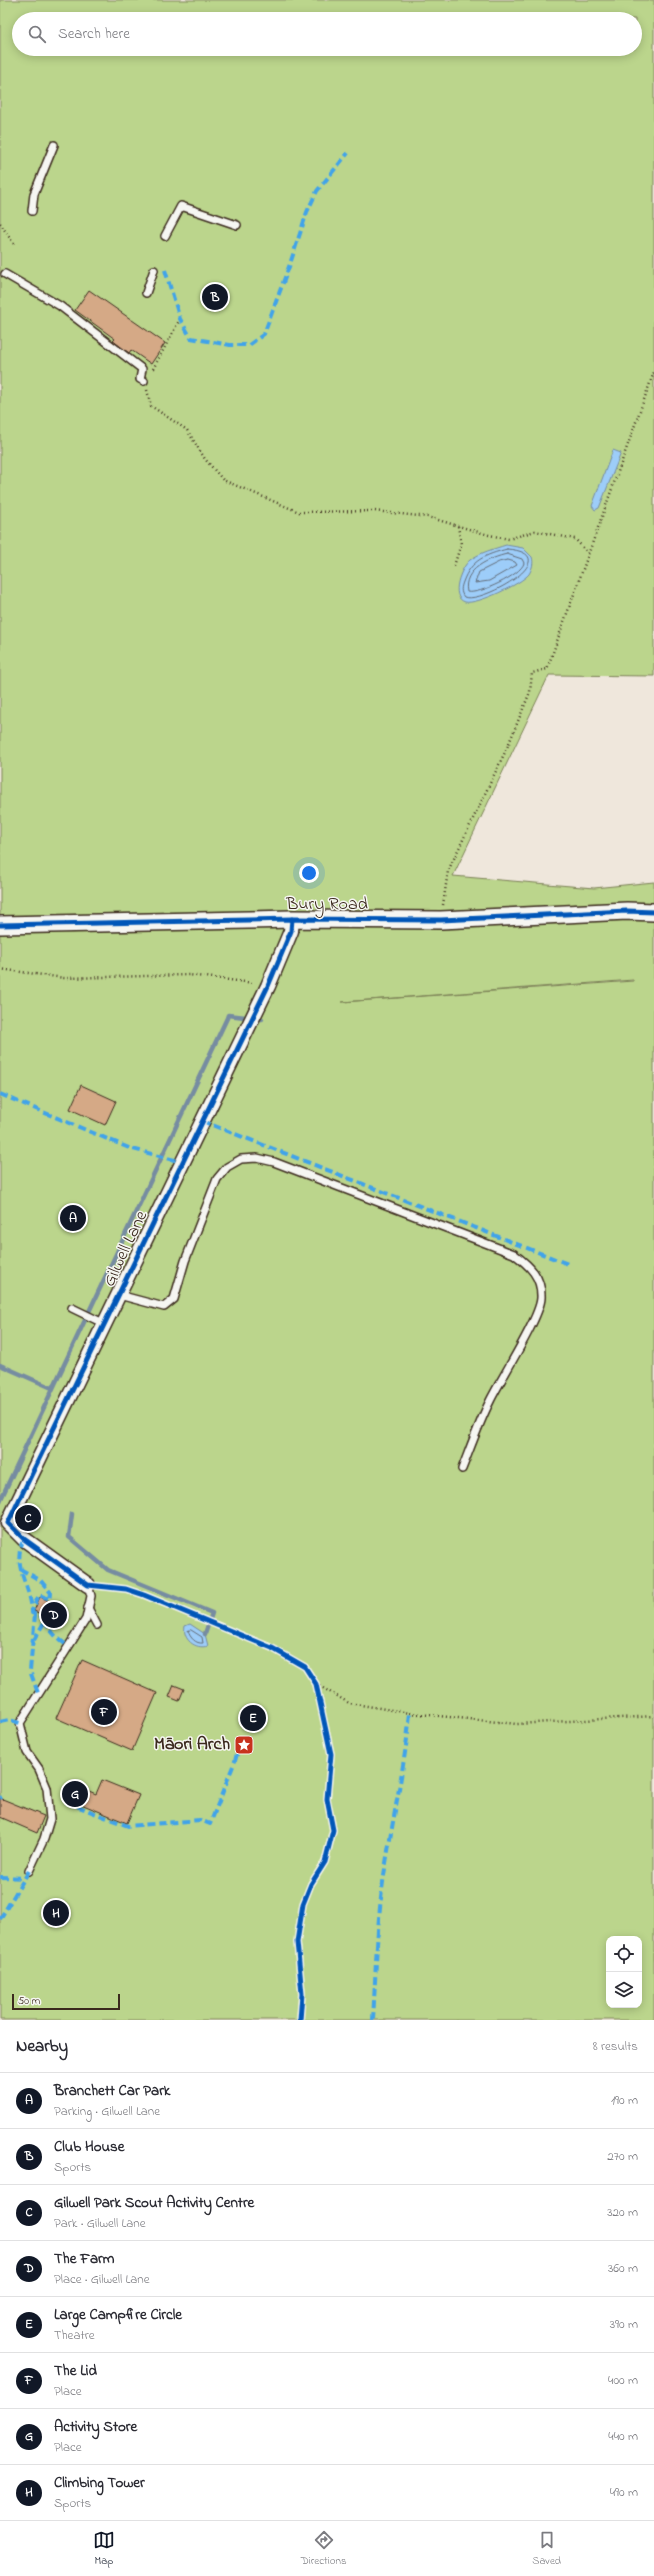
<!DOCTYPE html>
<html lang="en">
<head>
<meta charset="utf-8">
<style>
  :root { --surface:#fff; --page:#f2f2f3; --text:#2b2b33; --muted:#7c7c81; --line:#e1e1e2; --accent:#111827 }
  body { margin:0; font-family:"Indie Flower",sans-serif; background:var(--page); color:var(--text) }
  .controls { position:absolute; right:12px; bottom:12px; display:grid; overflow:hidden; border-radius:8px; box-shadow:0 2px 10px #0003 }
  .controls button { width:36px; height:36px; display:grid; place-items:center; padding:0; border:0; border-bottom:1px solid var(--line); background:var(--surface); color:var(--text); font:20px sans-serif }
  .scale { position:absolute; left:12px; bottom:10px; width:108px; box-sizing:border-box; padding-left:4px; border:2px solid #3b2a1e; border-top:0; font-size:11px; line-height:14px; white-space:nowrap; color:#3b2a1e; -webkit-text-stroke:3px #f6f6f2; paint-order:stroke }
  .you { position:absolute; left:309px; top:873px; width:14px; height:14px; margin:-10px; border:3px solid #fff; border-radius:50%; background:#1a73e8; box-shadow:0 0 0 6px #1a73e833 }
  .badge { display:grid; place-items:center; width:26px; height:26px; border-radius:50%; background:var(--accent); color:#fff; font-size:13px; font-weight:700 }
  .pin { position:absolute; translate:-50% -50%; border:2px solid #fff; box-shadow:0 1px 4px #0006 }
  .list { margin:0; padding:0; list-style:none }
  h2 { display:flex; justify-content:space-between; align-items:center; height:52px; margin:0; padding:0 16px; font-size:17px }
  h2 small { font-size:13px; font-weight:400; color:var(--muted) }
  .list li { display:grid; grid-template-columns:26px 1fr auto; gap:12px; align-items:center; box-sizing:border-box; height:56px; padding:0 16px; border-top:1px solid var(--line) }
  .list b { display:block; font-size:15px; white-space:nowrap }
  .list p { margin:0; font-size:13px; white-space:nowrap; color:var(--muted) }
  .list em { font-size:13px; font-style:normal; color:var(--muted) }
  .icon { flex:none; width:22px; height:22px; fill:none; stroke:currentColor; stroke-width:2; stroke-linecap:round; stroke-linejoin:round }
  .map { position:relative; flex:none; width:654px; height:2020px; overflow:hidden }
  .search { position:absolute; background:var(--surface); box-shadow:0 2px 10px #0003; left:12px; right:12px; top:12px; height:44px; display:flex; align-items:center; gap:10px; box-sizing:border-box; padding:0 14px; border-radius:22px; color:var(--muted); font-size:15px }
  .sheet { height:500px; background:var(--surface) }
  nav { display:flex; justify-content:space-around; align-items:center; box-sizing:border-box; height:56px; border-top:1px solid var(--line); background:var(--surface); font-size:11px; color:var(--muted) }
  nav a { display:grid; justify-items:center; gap:2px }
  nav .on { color:var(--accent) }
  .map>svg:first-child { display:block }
  .green { fill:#bbd58c; stroke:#7b8055; fill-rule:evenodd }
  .water { fill:#9dcdf9; stroke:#768ca1 }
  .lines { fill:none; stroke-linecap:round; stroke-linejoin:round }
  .shore { stroke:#626b76; stroke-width:1 }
  .stream { stroke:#768ca1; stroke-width:4.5 }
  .building { fill:#d5a986; stroke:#3b2a1e }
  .service-casing { stroke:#3b2a1e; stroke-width:10 }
  .minor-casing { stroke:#3b2a1e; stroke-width:17 }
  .tertiary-casing { stroke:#3b2a1e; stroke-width:20 }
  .path { stroke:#3b2a1e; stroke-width:2.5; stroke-dasharray:1 3; stroke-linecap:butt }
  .service { stroke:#f6f6f2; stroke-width:7 }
  .minor { stroke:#f6f6f2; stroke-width:14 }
  .tertiary { stroke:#f6f6f2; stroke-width:17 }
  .quiet { stroke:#3fa3ea; stroke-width:4; stroke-dasharray:8 4; stroke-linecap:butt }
  .cycleway-casing { stroke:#f6f6f2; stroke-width:8 }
  .cycleway { stroke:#0057b8; stroke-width:5 }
  .labels { text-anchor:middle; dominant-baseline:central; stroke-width:3; stroke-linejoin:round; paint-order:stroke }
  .street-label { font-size:18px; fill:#3b2a1e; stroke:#f6f6f2 }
  .poi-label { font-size:18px; font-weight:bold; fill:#3b2a1e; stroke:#f6f6f2; text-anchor:end }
</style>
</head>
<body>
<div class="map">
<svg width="654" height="2020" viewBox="0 0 654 2020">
  <rect width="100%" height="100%" fill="#efe7dc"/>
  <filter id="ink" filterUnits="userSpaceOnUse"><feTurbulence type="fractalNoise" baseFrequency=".025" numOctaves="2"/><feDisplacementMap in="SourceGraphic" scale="8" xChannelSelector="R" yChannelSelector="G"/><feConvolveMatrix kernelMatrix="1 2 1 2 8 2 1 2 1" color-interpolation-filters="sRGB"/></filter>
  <g filter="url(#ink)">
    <path class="green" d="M 0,0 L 654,0 L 654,676 L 549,675 L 453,876 L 594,888 L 654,882 L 654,2020 L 0,2020 ZM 19,19 L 635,19 L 635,49 L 19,49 ZM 633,980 L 633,981 L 342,1002 ZM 609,1939 L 639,1939 L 639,2005 L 609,2005 Z"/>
    <g class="water">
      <path d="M 613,450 L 621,453 L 599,508 L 595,510 L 592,506 Z"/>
      <path d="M 506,545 L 523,548 L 532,557 C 534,563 532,569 529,574 C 521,584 477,605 465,602 C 449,597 461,567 470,560 C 481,552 494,549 506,545 Z"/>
      <path d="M 190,1624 L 205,1634 L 208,1646 C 195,1650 182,1639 185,1626 Z"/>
    </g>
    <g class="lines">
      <g class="shore">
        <path d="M 507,549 C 570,554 482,605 464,597 C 460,592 461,587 463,582 C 471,560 485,555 507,549 Z"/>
        <path d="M 507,554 L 522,559 L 524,563 C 521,575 479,595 467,592 C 462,569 490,558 507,554 Z"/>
        <path d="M 508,560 L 515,562 L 517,565 L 489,581 L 475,583 L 479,572 L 499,562 Z"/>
        <path d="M 191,1630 L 202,1637 L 203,1643 C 196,1644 190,1638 188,1631 Z"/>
      </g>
      <g class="stream">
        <path d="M 0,1365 L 52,1388"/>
        <path d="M 0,1501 L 227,1018 L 228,1015 L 262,1019"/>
        <path d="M 72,1514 L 69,1537 L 108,1570 L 212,1613 L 205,1634"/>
      </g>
    </g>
    <g class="building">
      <path d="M 89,290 L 165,343 L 151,364 L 131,350 L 129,353 L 113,341 L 115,339 L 75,310 Z"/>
      <path d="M 81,1085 L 116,1101 L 105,1125 L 70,1109 Z"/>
      <path d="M 40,1597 L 67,1609 L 59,1628 L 48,1623 L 50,1618 L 34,1611 Z"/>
      <path d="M 82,1660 L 157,1693 L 132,1751 L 56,1718 Z"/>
      <path d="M 174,1685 L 184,1689 L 179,1701 L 169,1697 Z"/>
      <path d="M 102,1780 L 139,1795 L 127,1823 L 64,1797 L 70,1783 L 96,1794 Z"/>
      <path d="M 0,1798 L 44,1816 L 37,1833 L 0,1817 Z"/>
    </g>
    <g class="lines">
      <g class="service-casing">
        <g id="service">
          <path d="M 32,211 L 34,194 L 54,145"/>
          <path d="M 165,236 L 181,206 L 237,225"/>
          <path d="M 5,274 L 60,306 L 142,369 L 140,379 L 144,381"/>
          <path d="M 146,293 L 154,270"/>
          <path d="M 119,1295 L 164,1307 L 174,1299 L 185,1261 L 217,1179 L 227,1167 L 241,1159 L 257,1158 L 274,1162 L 514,1254 C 530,1266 542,1277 541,1298 C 540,1318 500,1380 490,1401 C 479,1423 471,1446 462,1469"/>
          <path d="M 72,1308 L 105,1324"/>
          <path d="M 88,1608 L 97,1625"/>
          <path d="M 29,1871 L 44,1839 L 50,1819 L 47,1788 L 39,1769 L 27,1752 L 20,1723 L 86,1619 L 91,1596 L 88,1585"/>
        </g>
      </g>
      <g class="minor-casing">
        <path id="minor" d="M 88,1585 L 24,1539 L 8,1523 L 268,986 L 291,931 L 292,919"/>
      </g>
      <g class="tertiary-casing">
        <path id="tertiary" d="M 0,925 L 292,919 L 441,920 L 627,911 L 654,912"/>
      </g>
      <g class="path">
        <path d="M 0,223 L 15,246"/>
        <path d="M 153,369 L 180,319"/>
        <path d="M 147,390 L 151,406 L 187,430 L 205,459 L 223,480 L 299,512 L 374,511 L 428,517 L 489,535 L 509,539 L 535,531 L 575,539 L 588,553"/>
        <path d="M 454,566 L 461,544 L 458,526"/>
        <path d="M 443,905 L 448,871 L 507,748 L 530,692 L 532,673 L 547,669 L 654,372"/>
        <path d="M 0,969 L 64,978 L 189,975 L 254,983"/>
        <path d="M 316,1684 L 349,1703 L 410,1713 L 517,1724 L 654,1716"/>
      </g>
      <use href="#service" class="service"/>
      <use href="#minor" class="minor"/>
      <use href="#tertiary" class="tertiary"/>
      <g class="quiet">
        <path d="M 165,270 L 180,319 L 191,338 L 230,345 L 249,345 L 264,334 L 290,264 L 307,212 L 317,191 L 348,153"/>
        <path d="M 0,1094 L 129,1148 L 182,1162"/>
        <path d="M 202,1121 L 568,1264"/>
        <path d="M 24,1539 C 10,1565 32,1587 32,1613 L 50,1619"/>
        <path d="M 20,1569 L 40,1580 L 51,1593 L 50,1599 L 39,1595 L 32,1611"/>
        <path d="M 35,1614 L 30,1671 L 38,1693"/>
        <path d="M 46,1619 C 47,1630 59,1640 68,1646"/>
        <path d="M 34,1640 L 46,1619"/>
        <path d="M 0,1722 L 9,1720 L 20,1723"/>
        <path d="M 0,1798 L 2,1797"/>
        <path d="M 66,1802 L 128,1826 L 200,1820 L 210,1824 L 235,1761 L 239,1746"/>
        <path d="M 0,1877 L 24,1878"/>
        <path d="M 0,1919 L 29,1871"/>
        <path d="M 373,2020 C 376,1968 377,1914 386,1863 C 394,1812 405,1764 410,1713"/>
      </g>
      <g class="cycleway-casing">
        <g id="cycleway">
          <path d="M 292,919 L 291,931 L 268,986 L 8,1523 L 24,1539 L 88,1585 L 126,1589 L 144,1595 L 272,1648 L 305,1667 L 316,1684 L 331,1754 L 327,1799 L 333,1830 L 325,1862 L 311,1884 L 303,1904 L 297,1942 L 302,1994 L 300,2020"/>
          <path d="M 0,925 L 292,919 L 441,920 L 627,911 L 654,912"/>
        </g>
      </g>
      <use href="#cycleway" class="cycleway"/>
    </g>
  </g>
  <defs>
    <g id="sight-square" transform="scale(1)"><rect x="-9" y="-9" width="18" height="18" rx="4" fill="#c8321e" stroke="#f6f6f2"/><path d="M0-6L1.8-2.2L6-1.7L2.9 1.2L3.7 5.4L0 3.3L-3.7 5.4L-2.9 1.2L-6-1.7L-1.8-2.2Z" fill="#fff"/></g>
  </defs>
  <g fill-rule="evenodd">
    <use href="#sight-square" x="244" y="1745"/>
  </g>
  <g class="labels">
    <g class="street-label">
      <text x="327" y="905">Bury Road</text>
      <text transform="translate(126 1249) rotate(-65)">Gilwell Lane</text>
    </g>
    <g class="poi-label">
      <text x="230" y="1745">Māori Arch</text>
    </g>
  </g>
</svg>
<div class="controls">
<button><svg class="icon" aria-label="locate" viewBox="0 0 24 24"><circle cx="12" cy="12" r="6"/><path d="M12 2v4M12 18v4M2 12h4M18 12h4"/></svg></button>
<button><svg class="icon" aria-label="layers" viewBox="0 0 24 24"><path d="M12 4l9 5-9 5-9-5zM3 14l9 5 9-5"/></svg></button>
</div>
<div class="scale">50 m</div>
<div class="you"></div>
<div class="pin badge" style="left:73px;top:1218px">A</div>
<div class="pin badge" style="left:215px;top:297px">B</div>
<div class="pin badge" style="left:28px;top:1518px">C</div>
<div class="pin badge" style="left:54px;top:1615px">D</div>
<div class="pin badge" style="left:253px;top:1718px">E</div>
<div class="pin badge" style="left:104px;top:1712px">F</div>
<div class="pin badge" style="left:75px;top:1794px">G</div>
<div class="pin badge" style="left:56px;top:1913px">H</div>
<div class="search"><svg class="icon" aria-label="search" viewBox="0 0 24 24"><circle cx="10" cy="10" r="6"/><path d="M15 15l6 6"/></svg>Search here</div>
</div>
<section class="sheet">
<h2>Nearby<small>8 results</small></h2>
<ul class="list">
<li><span class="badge">A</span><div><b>Branchett Car Park</b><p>Parking · Gilwell Lane</p></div><em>190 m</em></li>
<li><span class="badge">B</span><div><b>Club House</b><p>Sports</p></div><em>270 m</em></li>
<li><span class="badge">C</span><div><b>Gilwell Park Scout Activity Centre</b><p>Park · Gilwell Lane</p></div><em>320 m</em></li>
<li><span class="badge">D</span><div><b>The Farm</b><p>Place · Gilwell Lane</p></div><em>360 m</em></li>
<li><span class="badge">E</span><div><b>Large Campfire Circle</b><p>Theatre</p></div><em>390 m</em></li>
<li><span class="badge">F</span><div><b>The Lid</b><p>Place</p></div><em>400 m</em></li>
<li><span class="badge">G</span><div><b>Activity Store</b><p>Place</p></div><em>440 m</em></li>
<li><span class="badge">H</span><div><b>Climbing Tower</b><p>Sports</p></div><em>490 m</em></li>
</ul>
</section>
<nav>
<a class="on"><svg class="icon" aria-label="map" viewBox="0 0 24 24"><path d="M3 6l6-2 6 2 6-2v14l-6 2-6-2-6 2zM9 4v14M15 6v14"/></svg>Map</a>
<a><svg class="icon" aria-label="directions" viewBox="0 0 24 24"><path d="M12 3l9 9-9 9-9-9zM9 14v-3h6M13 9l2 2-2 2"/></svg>Directions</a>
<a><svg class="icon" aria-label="saved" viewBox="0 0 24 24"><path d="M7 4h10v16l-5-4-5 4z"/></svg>Saved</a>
</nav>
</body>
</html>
